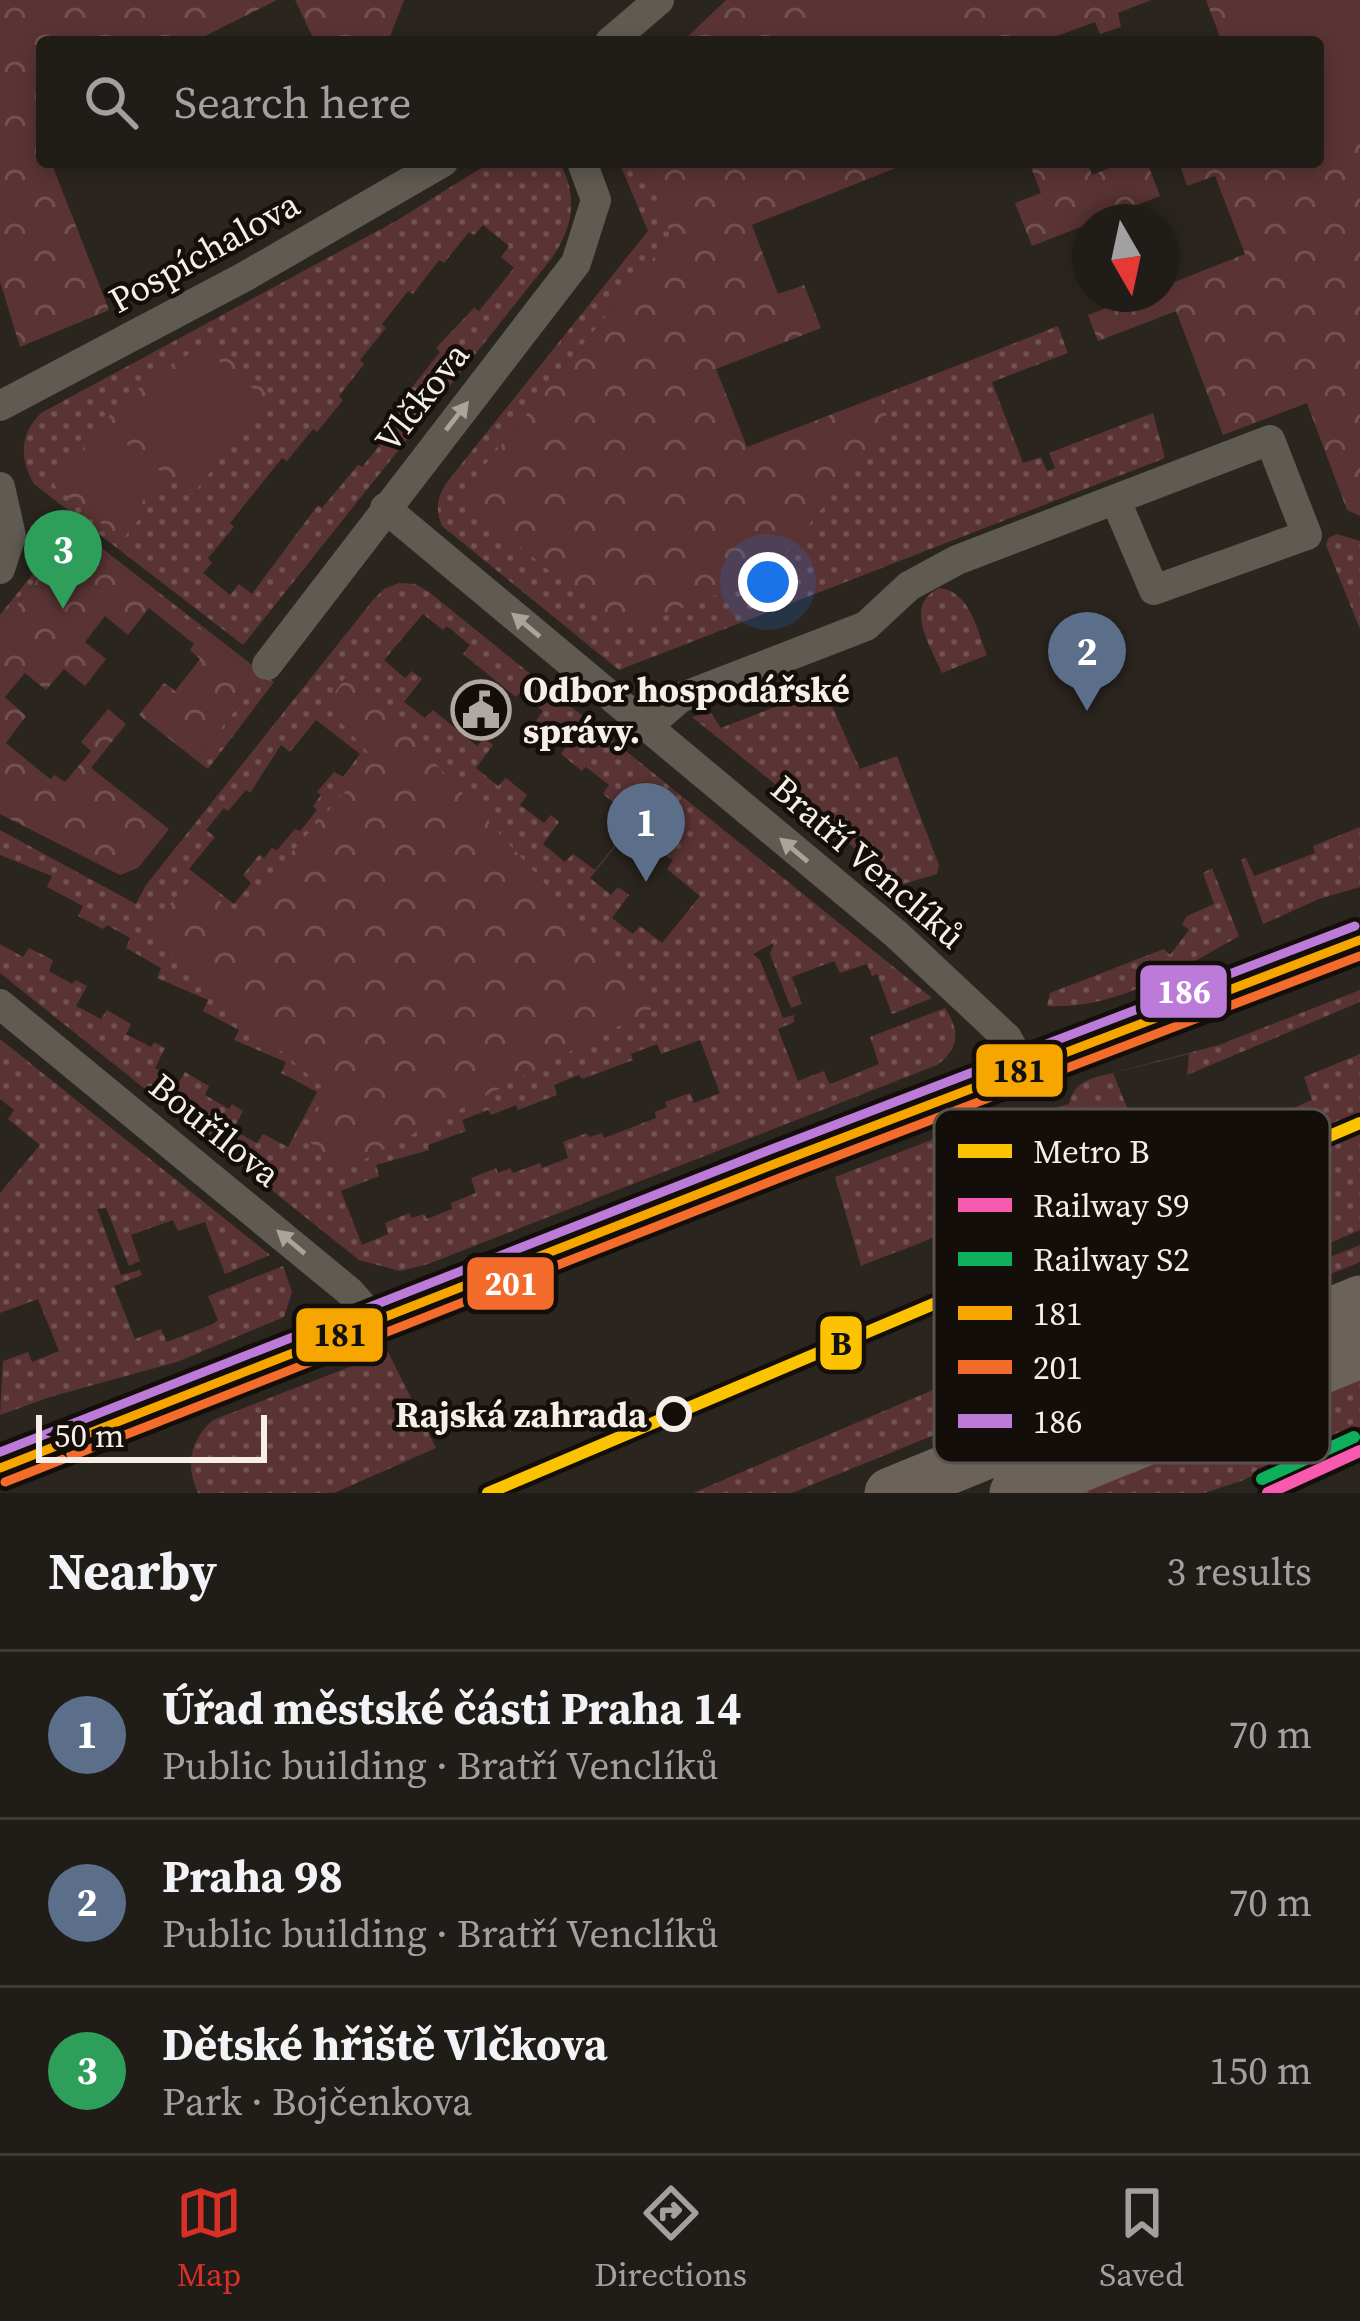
<!DOCTYPE html>
<html lang="en">
<head>
<meta charset="utf-8">
<style>
  :root { --surface:#201c17; --page:#2d2924; --text:#f1f3f6; --muted:#a2a1a1; --line:#3d3a36; --accent:#d93025 }
  body { margin:0; font-family:"Source Serif 4",serif; background:var(--page); color:var(--text) }
  .compass { position:absolute; left:1072px; top:204px; width:108px; height:108px; border-radius:50%; background:var(--surface); box-shadow:0 6px 18px #0003; rotate:171deg }
  .scale { position:absolute; left:36px; bottom:30px; width:231px; box-sizing:border-box; padding-left:12px; border:6px solid #f7eee7; border-top:0; font-size:33px; line-height:42px; white-space:nowrap; color:#f7eee7; -webkit-text-stroke:9px #140e0a; paint-order:stroke }
  .you { position:absolute; left:768px; top:582px; width:42px; height:42px; margin:-30px; border:9px solid #fff; border-radius:50%; background:#1a73e8; box-shadow:0 0 0 18px #1a73e833 }
  .badge { display:grid; place-items:center; width:78px; height:78px; border-radius:50%; background:var(--accent); color:#fff; font-size:39px; font-weight:700 }
  .pin { position:absolute; translate:-50% -99px; filter:drop-shadow(0 3px 6px #0008) }
  .pin::after { content:''; position:absolute; top:63px; width:42px; height:36px; background:inherit; clip-path:polygon(0 0,100% 0,50% 100%) }
  .list { margin:0; padding:0; list-style:none }
  h2 { display:flex; justify-content:space-between; align-items:center; height:156px; margin:0; padding:0 48px; font-size:51px }
  h2 small { font-size:39px; font-weight:400; color:var(--muted) }
  .list li { display:grid; grid-template-columns:78px 1fr auto; gap:36px; align-items:center; box-sizing:border-box; height:168px; padding:0 48px; border-top:3px solid var(--line) }
  .list b { display:block; font-size:45px; white-space:nowrap }
  .list p { margin:0; font-size:39px; white-space:nowrap; color:var(--muted) }
  .list em { font-size:39px; font-style:normal; color:var(--muted) }
  .icon { flex:none; width:66px; height:66px; fill:none; stroke:currentColor; stroke-width:2; stroke-linecap:round; stroke-linejoin:round }
  .map { position:relative; flex:none; width:1360px; height:1493px; overflow:hidden }
  .search { position:absolute; background:var(--surface); box-shadow:0 6px 18px #0003; left:36px; right:36px; top:36px; height:132px; display:flex; align-items:center; gap:30px; box-sizing:border-box; padding:0 42px; border-radius:12px; color:var(--muted); font-size:45px }
  .sheet { height:660px; background:var(--surface) }
  nav { display:flex; justify-content:space-around; align-items:center; box-sizing:border-box; height:168px; border-top:3px solid var(--line); background:var(--surface); font-size:33px; color:var(--muted) }
  nav a { display:grid; justify-items:center; gap:6px }
  nav .on { color:var(--accent) }
  .map>svg:first-child { display:block }
  .grass { fill:url(#grass-dots); fill-rule:evenodd }
  .park { fill:url(#park-crowns) }
  .garden { fill:#5a3434 }
  .lines { fill:none; stroke-linecap:round; stroke-linejoin:round }
  .minor { stroke:#605b52; stroke-width:30 }
  .tertiary { stroke:#605b52; stroke-width:39 }
  .primary { stroke:#6b6359; stroke-width:51 }
  .bus-1-casing { stroke:#140e0a; stroke-width:18 }
  .bus-2-casing { stroke:#140e0a; stroke-width:18 }
  .bus-3-casing { stroke:#140e0a; stroke-width:18 }
  .bus-1 { stroke:#f7a600; stroke-width:9 }
  .bus-2 { stroke:#f36c2b; stroke-width:9 }
  .bus-3 { stroke:#bd7bd9; stroke-width:9 }
  .rail-1-casing { stroke:#140e0a; stroke-width:21 }
  .rail-2-casing { stroke:#140e0a; stroke-width:21 }
  .rail-1 { stroke:#f75aaf; stroke-width:12 }
  .rail-2 { stroke:#0daf5c; stroke-width:12 }
  .metro-1-casing { stroke:#140e0a; stroke-width:21 }
  .metro-1 { stroke:#fcc400; stroke-width:12 }
  .oneway { fill:#aca49c }
  .stop-dot { fill:#140e0a; stroke:#f7eee7; stroke-width:6 }
  .labels { text-anchor:middle; dominant-baseline:central; stroke-width:9; stroke-linejoin:round; paint-order:stroke }
  .street-label { font-size:36px; fill:#f7eee7; stroke:#140e0a }
  .poi-label { font-size:36px; font-weight:bold; fill:#f7eee7; stroke:#140e0a; text-anchor:start }
  .stop-label { font-size:36px; font-weight:bold; fill:#f7eee7; stroke:#140e0a; text-anchor:end }
  .key { fill:#140e0a; stroke:#58514c; stroke-width:3 }
  .key-label { font-size:33px; fill:#f7eee7 }
  .line-badge { stroke:#140e0a; stroke-width:4.5 }
  .badge-label { font-size:33px; text-anchor:middle; font-weight:bold; fill:#fff }
  .pale-badge-label { font-size:33px; text-anchor:middle; font-weight:bold; fill:#111 }
</style>
</head>
<body>
<div class="map">
<svg width="1360" height="1493" viewBox="0 0 1360 1493">
  <defs>
    <pattern id="grass-dots" width="8" height="8" patternUnits="userSpaceOnUse" patternTransform="scale(3)"><rect width="8" height="8" fill="#5a3434"/><path d="M2 2h.1M6 6h.1" fill="none" stroke="#725251" stroke-width="1.8" stroke-linecap="round"/></pattern>
    <pattern id="park-crowns" width="20" height="18" patternUnits="userSpaceOnUse" patternTransform="scale(3)"><rect width="20" height="18" fill="#5a3434"/><path d="M2 6a3 3 0 1 1 6 0M12 15a3 3 0 1 1 6 0" fill="none" stroke="#725251"/></pattern>
  </defs>
  <rect width="100%" height="100%" fill="#2b251f"/>
  <g class="grass">
    <path d="M 491,162 L 559,162 C 579,196 573,228 551,259 L 243,645 L 34,484 C 19,458 20,434 41,413 L 396,221 ZM 483,225 L 509,246 L 501,257 L 514,268 L 479,311 L 474,308 L 436,348 L 440,352 L 406,395 L 410,399 L 393,420 L 397,424 L 362,467 L 358,465 L 322,508 L 318,505 L 252,594 L 239,584 L 230,595 L 203,573 L 212,563 L 208,558 L 234,527 L 230,523 L 282,458 L 287,461 L 313,429 L 317,432 L 343,400 L 339,396 L 364,364 L 360,360 L 386,328 L 382,324 L 408,291 L 413,294 L 439,260 L 444,263 L 469,232 L 474,235 Z"/>
    <path d="M 619,162 L 644,162 L 671,236 L 459,497 L 890,423 L 879,396 L 1058,326 L 1068,353 L 992,382 L 1023,463 L 1041,457 L 1047,471 L 1055,468 L 1049,453 L 1153,413 L 1165,458 L 619,670 L 442,526 C 435,508 437,498 447,482 L 648,231 Z"/>
    <path d="M 72,525 L 274,682 L 208,769 L 196,760 L 260,678 L 76,532 L 0,626 L 0,615 Z"/>
    <path d="M 1337,534 L 1360,541 L 1360,629 L 1326,545 L 1328,538 Z"/>
    <path d="M 399,583 L 415,584 L 429,592 L 932,998 L 892,1014 L 877,974 L 872,976 L 867,964 L 840,973 L 834,961 L 792,977 L 802,1004 L 791,1008 L 770,954 L 774,943 L 753,954 L 760,960 L 783,1018 L 794,1015 L 794,1022 L 778,1029 L 798,1081 L 824,1071 L 829,1083 L 833,1083 L 879,1064 L 870,1037 L 945,1008 C 960,1031 960,1048 937,1065 L 428,1264 L 400,1271 L 359,1260 L 0,973 L 0,944 L 23,957 L 29,948 L 53,960 L 49,971 L 72,984 L 76,980 L 87,986 L 76,1006 L 101,1019 L 107,1010 L 131,1024 L 126,1034 L 151,1047 L 154,1042 L 165,1048 L 155,1068 L 179,1082 L 185,1072 L 209,1086 L 205,1095 L 229,1109 L 232,1104 L 243,1111 L 233,1130 L 257,1143 L 263,1134 L 288,1147 L 317,1092 L 281,1073 L 286,1062 L 234,1040 L 239,1030 L 203,1011 L 208,1000 L 157,978 L 161,968 L 126,948 L 130,938 L 107,925 L 103,929 L 78,916 L 83,906 L 47,887 L 52,876 L 0,855 L 0,830 L 136,904 L 146,885 L 373,600 L 384,589 ZM 423,614 L 443,630 L 447,626 L 470,645 L 463,654 L 516,697 L 520,693 L 543,711 L 536,721 L 567,746 L 561,754 L 582,771 L 586,767 L 609,785 L 603,794 L 635,820 L 595,870 L 573,854 L 565,862 L 543,844 L 559,822 L 551,815 L 544,823 L 520,805 L 527,795 L 506,778 L 498,786 L 476,768 L 493,745 L 484,738 L 477,746 L 433,710 L 425,718 L 404,702 L 422,679 L 412,671 L 405,678 L 384,660 ZM 316,720 L 360,754 L 343,777 L 334,772 L 317,792 L 321,795 L 313,806 L 317,810 L 300,831 L 295,829 L 277,850 L 272,848 L 264,858 L 259,855 L 243,875 L 251,883 L 234,904 L 189,869 L 215,837 L 206,830 L 224,808 L 228,811 L 246,790 L 250,793 L 281,745 L 290,752 ZM 628,831 L 673,860 L 667,869 L 700,896 L 662,943 L 640,926 L 633,934 L 612,918 L 629,895 L 618,887 L 611,895 L 590,878 ZM 700,1040 L 720,1093 L 694,1103 L 690,1093 L 665,1102 L 667,1107 L 655,1112 L 656,1118 L 604,1138 L 602,1133 L 589,1137 L 587,1133 L 563,1142 L 568,1158 L 542,1168 L 540,1163 L 513,1173 L 510,1168 L 498,1173 L 496,1168 L 471,1178 L 476,1193 L 451,1203 L 452,1209 L 427,1219 L 424,1214 L 412,1218 L 409,1213 L 385,1223 L 388,1234 L 362,1245 L 341,1191 L 379,1176 L 376,1165 L 429,1150 L 428,1145 L 466,1131 L 462,1120 L 488,1110 L 491,1115 L 516,1105 L 518,1110 L 557,1095 L 554,1085 L 579,1075 L 582,1079 L 633,1060 L 631,1054 L 657,1044 L 661,1054 Z"/>
    <path d="M 940,588 C 970,592 977,630 987,655 L 942,673 C 931,646 902,604 940,588 Z"/>
    <path d="M 824,688 L 860,769 L 897,756 L 939,865 L 937,874 L 900,885 L 692,717 L 710,712 L 721,728 Z"/>
    <path d="M 1360,827 L 1360,887 L 1319,899 L 1263,924 L 1241,860 L 1246,858 L 1254,876 L 1315,853 L 1313,846 Z"/>
    <path d="M 1212,868 L 1239,936 C 1181,969 1116,1010 1047,1006 L 1050,993 L 1164,949 L 1170,955 L 1189,930 L 1182,924 L 1187,916 L 1214,904 L 1203,873 Z"/>
    <path d="M 1360,990 L 1360,1002 L 1187,1075 L 1189,1054 L 1113,1073 L 1152,1169 L 1312,1100 L 1304,1077 L 1360,1054 L 1360,1230 C 1333,1241 1219,1294 1199,1293 C 1174,1291 1159,1278 1150,1255 L 1216,1229 L 1187,1160 L 1143,1176 L 1149,1196 L 1106,1213 L 1101,1203 L 1133,1188 L 1121,1160 L 1112,1163 L 1095,1111 L 1073,1120 L 1079,1142 C 1062,1141 1061,1121 1057,1107 L 1069,1104 C 1072,1090 1079,1083 1093,1078 L 1219,1045 Z"/>
    <path d="M 0,1039 L 270,1255 L 225,1274 L 205,1222 L 178,1231 L 173,1220 L 131,1235 L 140,1261 L 129,1266 L 106,1208 L 97,1209 L 121,1275 L 140,1270 L 142,1275 L 114,1286 L 135,1339 L 161,1329 L 167,1342 L 213,1324 L 218,1320 L 208,1296 L 283,1266 L 292,1292 L 284,1317 L 177,1362 L 53,1396 L 0,1415 L 3,1361 L 28,1352 L 32,1362 L 59,1351 L 38,1299 L 0,1313 L 0,1193 L 40,1145 L 8,1119 L 14,1110 L 0,1099 Z"/>
    <path d="M 986,1119 C 1001,1125 1012,1138 1013,1155 C 1018,1218 909,1245 861,1266 L 835,1177 Z"/>
    <path d="M 1360,1245 L 1360,1262 L 1240,1311 L 1211,1305 Z"/>
    <path d="M 1126,1307 L 1149,1308 L 1204,1320 L 1204,1325 L 792,1493 L 693,1493 Z"/>
    <path d="M 388,1352 L 436,1448 L 334,1493 L 198,1493 C 185,1465 190,1440 213,1420 Z"/>
    <path d="M 1360,1373 L 1360,1427 L 1241,1481 L 1204,1493 L 1065,1493 Z"/>
  </g>
  <g class="park">
    <path d="M 0,0 L 277,0 L 193,42 L 42,42 L 42,118 L 35,122 L 42,139 L 42,162 L 51,162 L 109,310 L 20,347 L 0,281 Z"/>
    <path d="M 295,0 L 404,0 L 388,42 L 315,42 Z"/>
    <path d="M 726,0 L 1151,0 L 1118,13 L 1121,27 L 1100,34 L 1095,22 L 1040,42 L 682,42 Z"/>
    <path d="M 1206,0 L 1360,0 L 1360,516 L 1347,510 L 1307,403 L 1223,435 L 1176,311 L 1098,341 L 1088,315 L 1143,294 L 1162,294 L 1162,287 L 1245,254 L 1215,176 L 1187,186 L 1179,162 L 1318,162 L 1318,42 L 1222,42 Z"/>
    <path d="M 644,162 L 911,162 L 752,225 L 778,294 L 804,285 L 821,328 L 716,369 L 747,447 L 879,396 L 890,423 L 768,576 L 622,630 L 459,497 L 671,236 Z"/>
    <path d="M 1029,162 L 1087,162 L 1092,175 L 1125,162 L 1147,162 L 1160,196 L 1032,246 L 1015,203 L 1041,193 Z"/>
    <path d="M 208,341 L 272,396 L 192,495 L 172,479 L 122,540 L 54,485 L 122,400 Z"/>
    <path d="M 76,532 L 260,678 L 196,760 L 139,715 L 164,683 L 175,691 L 200,659 L 190,650 L 194,644 L 149,608 L 128,635 L 105,616 L 85,642 L 106,659 L 85,686 L 64,669 L 46,690 L 25,673 L 5,697 L 26,716 L 6,743 L 50,779 L 55,775 L 65,782 L 91,751 L 81,742 L 108,709 L 126,724 L 91,768 L 169,829 L 138,868 L 120,875 L 0,814 L 0,626 Z"/>
    <path d="M 350,670 L 657,1006 L 346,1169 L 303,1137 L 328,1092 L 146,933 L 191,879 L 237,914 L 374,759 L 326,706 Z"/>
  </g>
  <g class="garden">
    <path d="M 866,0 L 935,0 L 954,42 L 769,42 Z"/>
    <path d="M 1291,0 L 1360,0 L 1360,132 L 1318,148 L 1318,42 L 1241,42 L 1237,30 L 1243,18 Z"/>
    <path d="M 206,350 L 262,396 L 191,481 L 135,436 Z"/>
    <path d="M 106,428 L 164,474 L 123,526 L 65,480 Z"/>
  </g>
  <g class="lines">
    <g class="minor">
      <path d="M 610,42 L 659,0"/>
      <path d="M 0,406 L 244,277 L 443,162"/>
      <path d="M 0,487 L 11,536 L 0,569"/>
      <path d="M 385,508 L 896,934 L 1007,1038 L 1024,1069"/>
      <path d="M 267,665 L 576,263 L 596,200 L 582,162"/>
      <path d="M 648,726 L 680,698 L 866,626 L 909,586 L 957,560 L 1270,440 L 1307,535 L 1154,590 L 1116,501"/>
      <path d="M 0,1004 L 350,1292 L 376,1322"/>
    </g>
    <path class="tertiary" d="M 0,1468 L 777,1163 L 1360,940"/>
    <g class="primary">
      <path d="M 890,1493 L 1360,1301"/>
      <path d="M 1015,1493 L 1360,1353"/>
    </g>
    <g class="bus-1-casing">
      <path id="bus-1" d="M 0,1468 L 777,1163 L 1360,940"/>
    </g>
    <g class="bus-2-casing">
      <path id="bus-2" d="M 5,1482 L 782,1177 L 1360,956"/>
    </g>
    <g class="bus-3-casing">
      <path id="bus-3" d="M 0,1452 L 772,1149 L 1355,926"/>
    </g>
    <use href="#bus-1" class="bus-1"/>
    <use href="#bus-2" class="bus-2"/>
    <use href="#bus-3" class="bus-3"/>
    <g class="rail-1-casing">
      <path id="rail-1" d="M 1268,1493 L 1360,1451"/>
    </g>
    <g class="rail-2-casing">
      <path id="rail-2" d="M 1262,1479 L 1354,1437"/>
    </g>
    <use href="#rail-1" class="rail-1"/>
    <use href="#rail-2" class="rail-2"/>
    <g class="metro-1-casing">
      <path id="metro-1" d="M 488,1493 L 1360,1123"/>
    </g>
    <use href="#metro-1" class="metro-1"/>
  </g>
  <defs><path id="oneway-solid" d="M-6-.8H1V-3.2L6.5 0L1 3.2V.8H-6Z" transform="scale(3)"/></defs>
  <g class="oneway">
    <use href="#oneway-solid" transform="translate(457 416) rotate(-52)"/>
    <use href="#oneway-solid" transform="translate(526 625) rotate(-140)"/>
    <use href="#oneway-solid" transform="translate(794 850) rotate(-140)"/>
    <use href="#oneway-solid" transform="translate(291 1242) rotate(-140)"/>
  </g>
  <defs>
    <g id="civic-ring" transform="scale(3)"><circle r="9.5" fill="#140e0a" stroke="#b0a8a1" stroke-width="1.5"/><path d="M-.6-6.5H3V-4.5H.6V-3L4-1V1h2V6H-6V1h2V-1L-.6-3ZM-1.2 2.5V6h2.4V2.5Z" fill="#b0a8a1"/></g>
  </defs>
  <g fill-rule="evenodd">
    <use href="#civic-ring" x="481" y="710"/>
  </g>
  <circle class="stop-dot" cx="674" cy="1414" r="15"/>
  <g class="labels">
    <g class="street-label">
      <text transform="translate(204 252) rotate(-29)">Pospíchalova</text>
      <text transform="translate(422 397) rotate(-52)">Vlčkova</text>
      <text transform="translate(868 862) rotate(41)">Bratří Venclíků</text>
      <text transform="translate(215 1130) rotate(39)">Bouřilova</text>
    </g>
    <g class="poi-label">
      <text x="523" y="689">Odbor hospodářské<tspan x="523" dy="41">správy.</tspan></text>
    </g>
    <g class="stop-label">
      <text x="647" y="1414">Rajská zahrada</text>
    </g>
  </g>
  <rect x="934" y="1109" width="396" height="354" rx="18" class="key"/>
  <rect x="958" y="1144" width="54" height="14" fill="#fcc400"/>
  <rect x="958" y="1198" width="54" height="14" fill="#f75aaf"/>
  <rect x="958" y="1252" width="54" height="14" fill="#0daf5c"/>
  <rect x="958" y="1306" width="54" height="14" fill="#f7a600"/>
  <rect x="958" y="1360" width="54" height="14" fill="#f36c2b"/>
  <rect x="958" y="1414" width="54" height="14" fill="#bd7bd9"/>
  <g class="key-label">
    <text x="1033" y="1163">Metro B</text>
    <text x="1033" y="1217">Railway S9</text>
    <text x="1033" y="1271">Railway S2</text>
    <text x="1033" y="1325">181</text>
    <text x="1033" y="1379">201</text>
    <text x="1033" y="1433">186</text>
  </g>
  <g class="line-badge">
    <rect x="1138" y="963" width="91" height="57" rx="12" fill="#bd7bd9"/>
    <rect x="974" y="1042" width="91" height="57" rx="12" fill="#f7a600"/>
    <rect x="465" y="1255" width="91" height="57" rx="12" fill="#f36c2b"/>
    <rect x="294" y="1306" width="91" height="58" rx="12" fill="#f7a600"/>
    <rect x="818" y="1314" width="46" height="58" rx="12" fill="#fcc400"/>
  </g>
  <g class="badge-label">
    <text x="1184" y="1003">186</text>
    <text x="511" y="1295">201</text>
  </g>
  <g class="pale-badge-label">
    <text x="1019" y="1082">181</text>
    <text x="340" y="1346">181</text>
    <text x="841" y="1355">B</text>
  </g>
</svg>
<svg class="compass" viewBox="-18 -18 36 36"><path d="M0-13l5 13h-10z" fill="#e53935"/><path d="M0 13l5-13h-10z" fill="#a2a1a1"/></svg>
<div class="scale">50 m</div>
<div class="you"></div>
<div class="pin badge" style="left:646px;top:882px;background:#5c6f8a">1</div>
<div class="pin badge" style="left:1087px;top:711px;background:#5c6f8a">2</div>
<div class="pin badge" style="left:63px;top:609px;background:#2e9e5b">3</div>
<div class="search"><svg class="icon" aria-label="search" viewBox="0 0 24 24"><circle cx="10" cy="10" r="6"/><path d="M15 15l6 6"/></svg>Search here</div>
</div>
<section class="sheet">
<h2>Nearby<small>3 results</small></h2>
<ul class="list">
<li><span class="badge" style="background:#5c6f8a">1</span><div><b>Úřad městské části Praha 14</b><p>Public building · Bratří Venclíků</p></div><em>70 m</em></li>
<li><span class="badge" style="background:#5c6f8a">2</span><div><b>Praha 98</b><p>Public building · Bratří Venclíků</p></div><em>70 m</em></li>
<li><span class="badge" style="background:#2e9e5b">3</span><div><b>Dětské hřiště Vlčkova</b><p>Park · Bojčenkova</p></div><em>150 m</em></li>
</ul>
</section>
<nav>
<a class="on"><svg class="icon" aria-label="map" viewBox="0 0 24 24"><path d="M3 6l6-2 6 2 6-2v14l-6 2-6-2-6 2zM9 4v14M15 6v14"/></svg>Map</a>
<a><svg class="icon" aria-label="directions" viewBox="0 0 24 24"><path d="M12 3l9 9-9 9-9-9zM9 14v-3h6M13 9l2 2-2 2"/></svg>Directions</a>
<a><svg class="icon" aria-label="saved" viewBox="0 0 24 24"><path d="M7 4h10v16l-5-4-5 4z"/></svg>Saved</a>
</nav>
</body>
</html>
